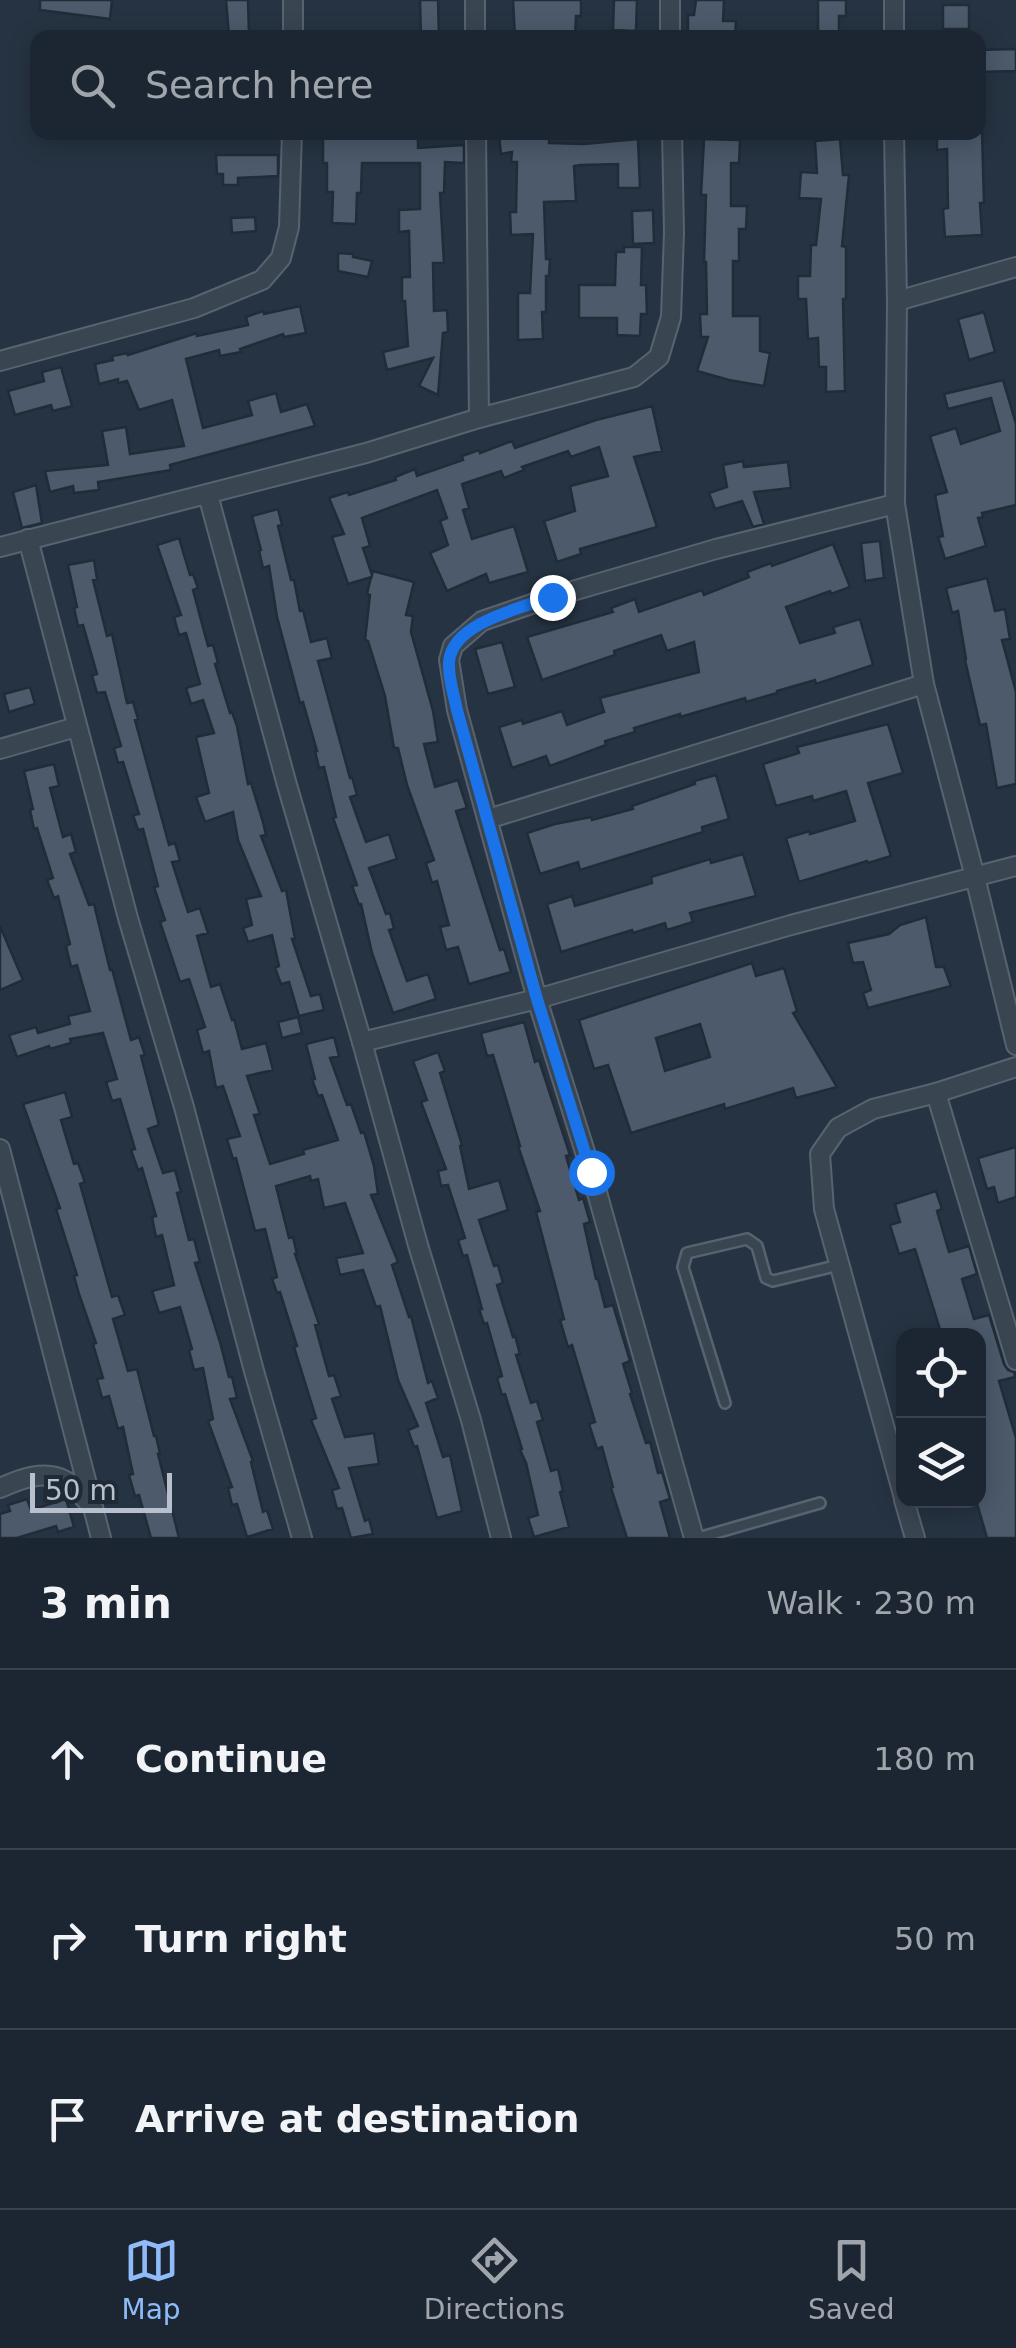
<!DOCTYPE html>
<html lang="en">
<head>
<meta charset="utf-8">
<style>
  :root { --surface:#1c2632; --page:#252e3a; --text:#f1f3f6; --muted:#a0a5ac; --line:#3a434d; --accent:#8fbbf9 }
  body { margin:0; font-family:"DejaVu Sans",sans-serif; background:var(--page); color:var(--text) }
  .controls { position:absolute; right:30px; bottom:30px; display:grid; overflow:hidden; border-radius:20px; box-shadow:0 5px 25px #0003 }
  .controls button { width:90px; height:90px; display:grid; place-items:center; padding:0; border:0; border-bottom:2px solid var(--line); background:var(--surface); color:var(--text); font:50px sans-serif }
  .scale { position:absolute; left:30px; bottom:25px; width:142px; box-sizing:border-box; padding-left:10px; border:5px solid #b7c0cc; border-top:0; font-size:28px; line-height:35px; white-space:nowrap; color:#b7c0cc; -webkit-text-stroke:8px #1f2a37; paint-order:stroke }
  .stop { position:absolute; width:30px; height:30px; margin:-22px; border:8px solid #1a73e8; border-radius:50%; background:#fff }
  .stop.end { background:#1a73e8; border-color:#fff; box-shadow:0 2px 10px #0008 }
  .list { margin:0; padding:0; list-style:none }
  h2 { display:flex; justify-content:space-between; align-items:center; height:130px; margin:0; padding:0 40px; font-size:42px }
  h2 small { font-size:32px; font-weight:400; color:var(--muted) }
  .list li { display:grid; grid-template-columns:65px 1fr auto; gap:30px; align-items:center; box-sizing:border-box; height:180px; padding:0 40px; border-top:2px solid var(--line) }
  .list b { display:block; font-size:38px; white-space:nowrap }
  .list em { font-size:32px; font-style:normal; color:var(--muted) }
  .icon { flex:none; width:55px; height:55px; fill:none; stroke:currentColor; stroke-width:2; stroke-linecap:round; stroke-linejoin:round }
  .map { position:relative; flex:none; width:1016px; height:1538px; overflow:hidden }
  .search { position:absolute; background:var(--surface); box-shadow:0 5px 25px #0003; left:30px; right:30px; top:30px; height:110px; display:flex; align-items:center; gap:25px; box-sizing:border-box; padding:0 35px; border-radius:20px; color:var(--muted); font-size:38px }
  .sheet { height:670px; background:var(--surface) }
  nav { display:flex; justify-content:space-around; align-items:center; box-sizing:border-box; height:140px; border-top:2px solid var(--line); background:var(--surface); font-size:28px; color:var(--muted) }
  nav a { display:grid; justify-items:center; gap:5px }
  nav .on { color:var(--accent) }
  .map>svg:first-child { display:block }
  .building { fill:#4c5a6b; stroke:#212c39; stroke-width:2.5; fill-rule:evenodd }
  .lines { fill:none; stroke-linecap:round; stroke-linejoin:round }
  .lane-casing { stroke:#58636f; stroke-width:14 }
  .street-casing { stroke:#58636f; stroke-width:22 }
  .lane { stroke:#3a4552; stroke-width:9 }
  .street { stroke:#3a4552; stroke-width:18 }
  .route { stroke:#1a73e8; stroke-width:12 }
</style>
</head>
<body>
<div class="map">
<svg width="1016" height="1538" viewBox="0 0 1016 1538">
  <rect width="100%" height="100%" fill="#263342"/>
  <g class="building">
    <path d="M 40,0 L 112,0 L 110,19 L 40,10 Z"/>
    <path d="M 226,0 L 248,0 L 249,35 L 229,36 Z"/>
    <path d="M 420,0 L 438,0 L 439,38 L 421,38 Z"/>
    <path d="M 513,0 L 581,0 L 581,16 L 576,16 L 575,38 L 515,38 Z"/>
    <path d="M 614,0 L 637,0 L 636,31 L 613,30 Z"/>
    <path d="M 696,0 L 724,0 L 723,21 L 736,21 L 735,38 L 688,38 L 688,15 L 694,15 Z"/>
    <path d="M 818,0 L 846,0 L 846,16 L 839,16 L 839,38 L 818,38 Z"/>
    <rect x="943" y="5" width="26" height="24"/>
    <path d="M 1016,49 L 1016,71 L 978,72 L 978,50 Z"/>
    <path d="M 937,132 L 982,132 L 984,203 L 980,203 L 982,235 L 945,237 L 943,209 L 948,208 L 947,149 L 937,150 Z"/>
    <path d="M 387,133 L 409,133 L 409,138 L 418,138 L 418,148 L 464,145 L 464,163 L 445,162 L 444,193 L 440,193 L 444,263 L 433,263 L 434,311 L 447,310 L 448,332 L 443,333 L 438,395 L 419,386 L 433,358 L 387,370 L 383,352 L 408,346 L 405,301 L 402,301 L 402,277 L 410,277 L 409,231 L 399,232 L 399,210 L 420,209 L 420,163 L 362,163 L 361,193 L 357,193 L 356,224 L 332,223 L 333,192 L 327,192 L 327,163 L 323,163 L 323,135 Z"/>
    <path d="M 499,136 L 549,138 L 549,143 L 584,144 L 638,139 L 640,188 L 618,188 L 618,164 L 581,165 L 574,166 L 576,201 L 544,202 L 546,259 L 550,259 L 549,276 L 546,276 L 546,312 L 542,312 L 543,339 L 518,340 L 518,293 L 530,293 L 533,234 L 511,235 L 510,212 L 516,212 L 517,162 L 511,162 L 512,152 L 501,154 Z"/>
    <path d="M 704,139 L 740,140 L 739,163 L 731,163 L 731,206 L 747,206 L 746,229 L 739,229 L 739,261 L 733,261 L 733,316 L 760,316 L 760,351 L 770,353 L 764,386 L 729,380 L 697,371 L 708,337 L 701,337 L 700,314 L 707,314 L 706,262 L 704,262 L 706,195 L 701,195 Z"/>
    <path d="M 840,139 L 843,175 L 849,175 L 842,246 L 846,247 L 846,299 L 843,299 L 845,391 L 826,392 L 826,367 L 819,367 L 818,338 L 808,339 L 806,299 L 798,299 L 798,276 L 810,276 L 811,245 L 816,245 L 821,199 L 799,198 L 801,172 L 817,173 L 815,141 Z"/>
    <path d="M 216,155 L 278,155 L 278,176 L 238,178 L 238,185 L 223,185 L 223,174 L 217,174 Z"/>
    <path d="M 653,210 L 654,243 L 633,244 L 632,211 Z"/>
    <path d="M 255,217 L 256,231 L 232,233 L 231,218 Z"/>
    <path d="M 624,247 L 642,247 L 641,285 L 646,285 L 647,314 L 641,314 L 640,336 L 617,335 L 617,318 L 579,318 L 579,285 L 615,285 L 616,252 L 624,252 Z"/>
    <path d="M 338,253 L 353,254 L 353,257 L 372,261 L 368,277 L 338,271 Z"/>
    <path d="M 300,306 L 306,333 L 284,337 L 283,334 L 240,349 L 241,352 L 220,356 L 219,350 L 186,359 L 203,428 L 252,415 L 248,401 L 276,393 L 281,412 L 307,404 L 315,426 L 170,465 L 171,470 L 98,482 L 99,490 L 74,493 L 73,486 L 50,492 L 45,471 L 108,465 L 102,431 L 126,427 L 130,454 L 184,446 L 172,400 L 139,410 L 127,381 L 118,383 L 118,379 L 99,384 L 95,364 L 113,360 L 112,356 L 128,353 L 128,355 L 197,333 L 197,336 L 248,325 L 246,317 L 263,311 L 264,314 Z"/>
    <path d="M 984,312 L 995,352 L 969,360 L 958,319 Z"/>
    <path d="M 61,367 L 72,406 L 53,411 L 51,405 L 15,415 L 8,391 L 44,381 L 42,372 Z"/>
    <path d="M 1003,380 L 1016,424 L 1016,505 L 982,513 L 983,517 L 978,518 L 986,546 L 945,559 L 938,537 L 943,536 L 935,495 L 947,492 L 930,436 L 956,428 L 961,444 L 1000,431 L 991,398 L 948,409 L 944,394 Z"/>
    <path d="M 652,406 L 662,451 L 634,457 L 657,527 L 580,549 L 581,554 L 557,562 L 544,521 L 575,511 L 570,486 L 608,476 L 599,447 L 571,457 L 568,451 L 522,467 L 524,470 L 504,478 L 501,471 L 462,484 L 469,508 L 463,510 L 472,539 L 514,526 L 528,572 L 489,583 L 486,574 L 447,591 L 430,553 L 448,545 L 440,521 L 447,518 L 437,490 L 362,518 L 370,546 L 363,548 L 372,575 L 373,571 L 414,582 L 406,615 L 413,616 L 411,632 L 433,711 L 438,742 L 424,744 L 435,787 L 458,780 L 467,808 L 456,811 L 500,950 L 504,949 L 511,972 L 469,984 L 458,947 L 446,950 L 440,927 L 449,925 L 437,881 L 432,883 L 426,863 L 434,860 L 407,785 L 398,748 L 394,748 L 385,696 L 368,641 L 365,640 L 370,595 L 367,594 L 371,577 L 348,584 L 332,537 L 344,534 L 329,498 L 348,492 L 349,495 L 396,480 L 395,477 L 415,469 L 417,476 L 463,460 L 462,456 L 479,450 L 480,453 L 512,441 L 515,448 L 596,420 Z"/>
    <path d="M 743,461 L 744,467 L 788,462 L 791,488 L 754,492 L 764,524 L 753,527 L 742,501 L 715,509 L 709,493 L 727,487 L 723,465 Z"/>
    <path d="M 36,485 L 42,523 L 22,528 L 13,492 Z"/>
    <path d="M 278,509 L 282,525 L 278,526 L 291,580 L 294,580 L 300,611 L 303,610 L 311,642 L 327,638 L 332,658 L 318,661 L 350,778 L 352,777 L 357,795 L 350,797 L 366,842 L 389,834 L 397,859 L 369,868 L 386,914 L 390,913 L 394,929 L 389,930 L 407,981 L 428,974 L 436,999 L 393,1013 L 372,953 L 361,904 L 359,905 L 352,886 L 357,885 L 333,818 L 336,817 L 324,767 L 319,768 L 315,751 L 317,751 L 303,702 L 300,703 L 277,617 L 269,566 L 263,568 L 259,551 L 261,550 L 252,516 Z"/>
    <path d="M 179,538 L 190,575 L 193,574 L 198,588 L 193,590 L 208,646 L 213,645 L 218,663 L 215,664 L 230,713 L 232,712 L 237,726 L 248,784 L 251,783 L 263,822 L 266,835 L 261,836 L 282,891 L 286,890 L 295,939 L 292,939 L 311,996 L 320,994 L 324,1010 L 299,1016 L 289,982 L 281,984 L 275,968 L 279,966 L 272,935 L 248,942 L 243,928 L 252,925 L 246,899 L 261,896 L 238,840 L 233,812 L 205,822 L 196,797 L 209,793 L 196,737 L 214,733 L 203,700 L 191,704 L 186,688 L 200,684 L 186,633 L 179,635 L 174,617 L 181,615 L 157,545 Z"/>
    <path d="M 880,541 L 884,578 L 865,581 L 861,543 Z"/>
    <path d="M 833,544 L 850,587 L 831,594 L 830,591 L 786,607 L 800,643 L 835,633 L 833,627 L 860,619 L 873,665 L 816,684 L 815,680 L 777,691 L 777,693 L 746,702 L 745,698 L 680,717 L 680,714 L 634,728 L 635,732 L 605,741 L 606,745 L 550,766 L 546,756 L 512,768 L 499,727 L 522,720 L 523,724 L 562,711 L 567,725 L 604,712 L 600,698 L 699,672 L 694,642 L 667,651 L 661,635 L 614,651 L 615,655 L 542,680 L 527,637 L 613,612 L 611,608 L 635,599 L 639,612 L 702,590 L 704,595 L 749,577 L 747,572 L 771,563 L 772,566 Z"/>
    <path d="M 94,560 L 97,579 L 93,580 L 107,636 L 112,634 L 127,703 L 133,702 L 138,719 L 135,720 L 169,845 L 175,843 L 180,861 L 172,862 L 188,912 L 200,908 L 208,933 L 197,936 L 211,987 L 220,984 L 232,1020 L 234,1019 L 242,1049 L 266,1043 L 273,1070 L 247,1076 L 260,1114 L 254,1115 L 270,1164 L 304,1154 L 303,1150 L 338,1140 L 322,1095 L 318,1096 L 312,1079 L 315,1079 L 306,1044 L 334,1037 L 339,1056 L 330,1058 L 347,1105 L 351,1104 L 361,1133 L 364,1132 L 374,1166 L 378,1194 L 371,1195 L 398,1262 L 392,1265 L 409,1317 L 411,1316 L 428,1383 L 432,1381 L 438,1398 L 426,1403 L 443,1457 L 450,1455 L 462,1511 L 437,1518 L 417,1446 L 414,1447 L 408,1430 L 418,1426 L 398,1380 L 380,1306 L 376,1307 L 363,1270 L 340,1275 L 336,1258 L 363,1253 L 345,1203 L 324,1208 L 318,1179 L 311,1181 L 310,1176 L 276,1186 L 289,1238 L 293,1237 L 297,1254 L 295,1254 L 319,1324 L 315,1325 L 329,1376 L 334,1375 L 341,1396 L 332,1399 L 345,1437 L 374,1433 L 379,1464 L 349,1468 L 365,1521 L 369,1519 L 373,1534 L 351,1538 L 342,1508 L 337,1509 L 332,1490 L 339,1488 L 311,1420 L 316,1418 L 294,1347 L 297,1346 L 280,1292 L 277,1293 L 272,1279 L 277,1277 L 265,1229 L 255,1231 L 236,1158 L 233,1159 L 227,1139 L 240,1136 L 223,1086 L 216,1088 L 209,1051 L 203,1053 L 197,1030 L 205,1027 L 189,979 L 180,982 L 160,922 L 165,920 L 154,887 L 158,886 L 143,829 L 138,830 L 133,815 L 139,814 L 123,762 L 118,763 L 114,748 L 121,746 L 105,692 L 97,693 L 92,675 L 97,674 L 83,625 L 78,626 L 74,608 L 77,607 L 68,565 Z"/>
    <path d="M 987,578 L 995,611 L 1005,609 L 1010,639 L 1002,640 L 1016,692 L 1016,784 L 997,788 L 986,724 L 980,725 L 965,660 L 966,659 L 958,611 L 952,613 L 946,588 Z"/>
    <path d="M 502,642 L 515,687 L 488,694 L 475,649 Z"/>
    <path d="M 30,687 L 35,704 L 9,712 L 4,694 Z"/>
    <path d="M 888,724 L 903,773 L 868,783 L 891,856 L 868,863 L 867,861 L 799,882 L 786,838 L 810,831 L 810,834 L 855,821 L 846,791 L 813,801 L 812,796 L 776,806 L 763,764 L 799,753 L 797,747 Z"/>
    <path d="M 54,764 L 59,786 L 50,788 L 63,837 L 71,834 L 76,852 L 70,854 L 89,905 L 94,904 L 110,970 L 112,969 L 131,1040 L 139,1037 L 145,1055 L 141,1056 L 159,1125 L 148,1129 L 163,1173 L 175,1170 L 181,1192 L 177,1193 L 189,1240 L 194,1239 L 200,1262 L 195,1263 L 220,1342 L 229,1377 L 232,1377 L 237,1398 L 230,1399 L 253,1461 L 251,1462 L 263,1512 L 267,1510 L 273,1529 L 247,1537 L 237,1504 L 232,1505 L 228,1488 L 232,1487 L 208,1421 L 213,1419 L 203,1368 L 194,1370 L 189,1350 L 192,1349 L 180,1307 L 159,1313 L 152,1291 L 174,1285 L 162,1235 L 156,1237 L 152,1217 L 156,1216 L 142,1168 L 138,1170 L 131,1150 L 135,1149 L 120,1099 L 112,1101 L 106,1082 L 117,1079 L 103,1033 L 70,1039 L 71,1043 L 50,1049 L 49,1046 L 17,1057 L 9,1035 L 36,1027 L 38,1033 L 70,1024 L 68,1016 L 90,1011 L 77,965 L 71,967 L 66,946 L 70,944 L 58,896 L 54,898 L 47,880 L 53,878 L 37,828 L 34,829 L 30,810 L 33,809 L 24,771 Z"/>
    <path d="M 716,775 L 729,819 L 702,827 L 703,832 L 580,870 L 578,862 L 540,874 L 527,833 L 555,824 L 591,817 L 592,820 L 633,809 L 632,806 L 695,784 L 694,781 Z"/>
    <path d="M 743,854 L 756,896 L 690,913 L 693,922 L 667,930 L 665,923 L 633,933 L 632,930 L 561,952 L 547,904 L 572,896 L 575,906 L 652,883 L 651,877 L 710,859 L 711,863 Z"/>
    <path d="M 926,917 L 936,967 L 944,967 L 951,986 L 868,1008 L 863,993 L 871,990 L 863,962 L 853,963 L 848,943 L 889,934 L 900,925 Z"/>
    <path d="M 0,926 L 23,980 L 0,990 Z"/>
    <path d="M 752,963 L 756,976 L 784,968 L 797,1011 L 793,1013 L 837,1087 L 796,1098 L 793,1088 L 725,1109 L 724,1104 L 631,1133 L 608,1065 L 594,1069 L 579,1020 ZM 700,1024 L 710,1057 L 665,1071 L 656,1038 Z"/>
    <path d="M 298,1017 L 302,1033 L 282,1038 L 278,1022 Z"/>
    <path d="M 524,1022 L 535,1062 L 539,1060 L 570,1155 L 566,1156 L 579,1200 L 583,1198 L 590,1222 L 584,1224 L 596,1279 L 598,1279 L 605,1307 L 613,1305 L 630,1361 L 623,1364 L 632,1393 L 630,1394 L 646,1443 L 650,1442 L 658,1473 L 662,1472 L 670,1499 L 660,1502 L 670,1538 L 627,1538 L 611,1488 L 613,1487 L 602,1447 L 597,1449 L 589,1424 L 595,1422 L 572,1345 L 568,1347 L 560,1320 L 564,1319 L 536,1212 L 540,1211 L 518,1146 L 520,1146 L 493,1055 L 487,1056 L 481,1033 Z"/>
    <path d="M 438,1052 L 445,1071 L 440,1073 L 462,1145 L 460,1146 L 469,1189 L 499,1180 L 508,1210 L 479,1220 L 494,1266 L 498,1265 L 503,1283 L 497,1285 L 513,1337 L 515,1336 L 520,1354 L 516,1355 L 531,1403 L 537,1401 L 543,1420 L 537,1422 L 551,1471 L 558,1469 L 563,1491 L 560,1492 L 569,1527 L 534,1537 L 528,1518 L 538,1515 L 526,1463 L 520,1450 L 522,1449 L 505,1394 L 502,1395 L 497,1378 L 502,1376 L 487,1323 L 484,1324 L 479,1309 L 482,1309 L 467,1255 L 463,1256 L 458,1240 L 465,1238 L 448,1185 L 441,1186 L 438,1171 L 446,1169 L 421,1102 L 427,1100 L 413,1061 Z"/>
    <path d="M 65,1092 L 72,1117 L 61,1120 L 74,1164 L 78,1163 L 85,1182 L 80,1184 L 112,1297 L 118,1295 L 125,1315 L 113,1319 L 128,1371 L 137,1369 L 154,1436 L 156,1436 L 160,1454 L 158,1454 L 179,1538 L 151,1538 L 139,1495 L 135,1496 L 129,1475 L 133,1474 L 123,1427 L 118,1429 L 109,1396 L 102,1398 L 97,1379 L 103,1378 L 93,1344 L 96,1343 L 79,1294 L 74,1276 L 77,1275 L 56,1209 L 60,1208 L 23,1104 Z"/>
    <path d="M 1016,1147 L 1016,1197 L 998,1203 L 994,1187 L 987,1189 L 978,1158 Z"/>
    <path d="M 936,1191 L 942,1209 L 937,1211 L 949,1252 L 969,1246 L 977,1274 L 962,1279 L 974,1319 L 989,1315 L 1004,1364 L 1008,1370 L 1014,1372 L 1015,1377 L 999,1381 L 1016,1438 L 1016,1538 L 987,1538 L 976,1500 L 978,1500 L 978,1336 L 942,1336 L 915,1249 L 899,1254 L 890,1225 L 900,1222 L 895,1204 Z"/>
    <path d="M 27,1499 L 31,1510 L 66,1499 L 74,1527 L 58,1532 L 56,1526 L 17,1538 L 0,1538 L 0,1514 L 10,1511 L 8,1505 Z"/>
  </g>
  <g class="lines">
    <g class="lane-casing">
      <g id="lane">
        <path d="M 725,1403 L 683,1267 L 687,1253 L 747,1239 L 757,1246 L 766,1278 L 773,1281 L 839,1265"/>
        <path d="M 698,1538 L 820,1503"/>
      </g>
    </g>
    <g class="street-casing">
      <g id="street">
        <path d="M 293,0 L 293,38"/>
        <path d="M 475,0 L 475,38"/>
        <path d="M 670,0 L 670,38"/>
        <path d="M 894,38 L 894,0"/>
        <path d="M 476,132 L 479,418"/>
        <path d="M 894,132 L 897,301 L 895,504 L 924,684 L 975,877 L 1016,1045"/>
        <path d="M 897,301 L 1016,267"/>
        <path d="M 0,361 L 194,308 L 262,280 L 281,258 L 289,227 L 292,132"/>
        <path d="M 208,495 L 287,785 L 362,1042 L 418,1245 L 471,1420 L 501,1538"/>
        <path d="M 28,539 L 128,918 L 184,1107 L 254,1371 L 302,1538"/>
        <path d="M 0,547 L 366,453 L 479,418 L 634,377 L 659,357 L 671,317 L 674,232 L 672,132"/>
        <path d="M 0,749 L 76,727"/>
        <path d="M 488,819 L 924,684"/>
        <path d="M 362,1042 L 537,999 L 791,925 L 1016,866"/>
        <path d="M 936,1093 L 1016,1360"/>
        <path d="M 0,1149 L 101,1538"/>
        <path d="M 0,1488 C 20,1479 45,1469 66,1481 C 75,1487 83,1497 91,1505"/>
        <path d="M 904,1498 L 824,1209 L 820,1154 L 838,1128 L 873,1109 L 936,1093 L 1016,1067"/>
        <path d="M 904,1500 L 915,1538"/>
        <path d="M 694,1538 L 591,1171 L 537,999 L 457,710 L 449,660 L 453,646 L 482,621 L 552,597 L 716,549 L 895,504"/>
      </g>
    </g>
    <use href="#lane" class="lane"/>
    <use href="#street" class="street"/>
  </g>
  <g class="lines">
    <path class="route" d="M 552,597 C 521,608 452,623 449,662 C 448,678 454,695 457,710 L 537,999 L 591,1172"/>
  </g>
</svg>
<div class="controls">
<button><svg class="icon" aria-label="locate" viewBox="0 0 24 24"><circle cx="12" cy="12" r="6"/><path d="M12 2v4M12 18v4M2 12h4M18 12h4"/></svg></button>
<button><svg class="icon" aria-label="layers" viewBox="0 0 24 24"><path d="M12 4l9 5-9 5-9-5zM3 14l9 5 9-5"/></svg></button>
</div>
<div class="scale">50 m</div>
<div class="stop" style="left:591px;top:1172px"></div>
<div class="stop end" style="left:552px;top:597px"></div>
<div class="search"><svg class="icon" aria-label="search" viewBox="0 0 24 24"><circle cx="10" cy="10" r="6"/><path d="M15 15l6 6"/></svg>Search here</div>
</div>
<section class="sheet">
<h2>3 min<small>Walk · 230 m</small></h2>
<ul class="list">
<li><svg class="icon" aria-label="ahead" viewBox="0 0 24 24"><path d="M12 20V5M6 11l6-6 6 6"/></svg><div><b>Continue</b></div><em>180 m</em></li>
<li><svg class="icon" aria-label="right" viewBox="0 0 24 24"><path d="M7 20v-9h11M14 6l5 5-5 5"/></svg><div><b>Turn right</b></div><em>50 m</em></li>
<li><svg class="icon" aria-label="arrive" viewBox="0 0 24 24"><path d="M6 21V4h12l-3 4 3 4H6"/></svg><div><b>Arrive at destination</b></div></li>
</ul>
</section>
<nav>
<a class="on"><svg class="icon" aria-label="map" viewBox="0 0 24 24"><path d="M3 6l6-2 6 2 6-2v14l-6 2-6-2-6 2zM9 4v14M15 6v14"/></svg>Map</a>
<a><svg class="icon" aria-label="directions" viewBox="0 0 24 24"><path d="M12 3l9 9-9 9-9-9zM9 14v-3h6M13 9l2 2-2 2"/></svg>Directions</a>
<a><svg class="icon" aria-label="saved" viewBox="0 0 24 24"><path d="M7 4h10v16l-5-4-5 4z"/></svg>Saved</a>
</nav>
</body>
</html>
